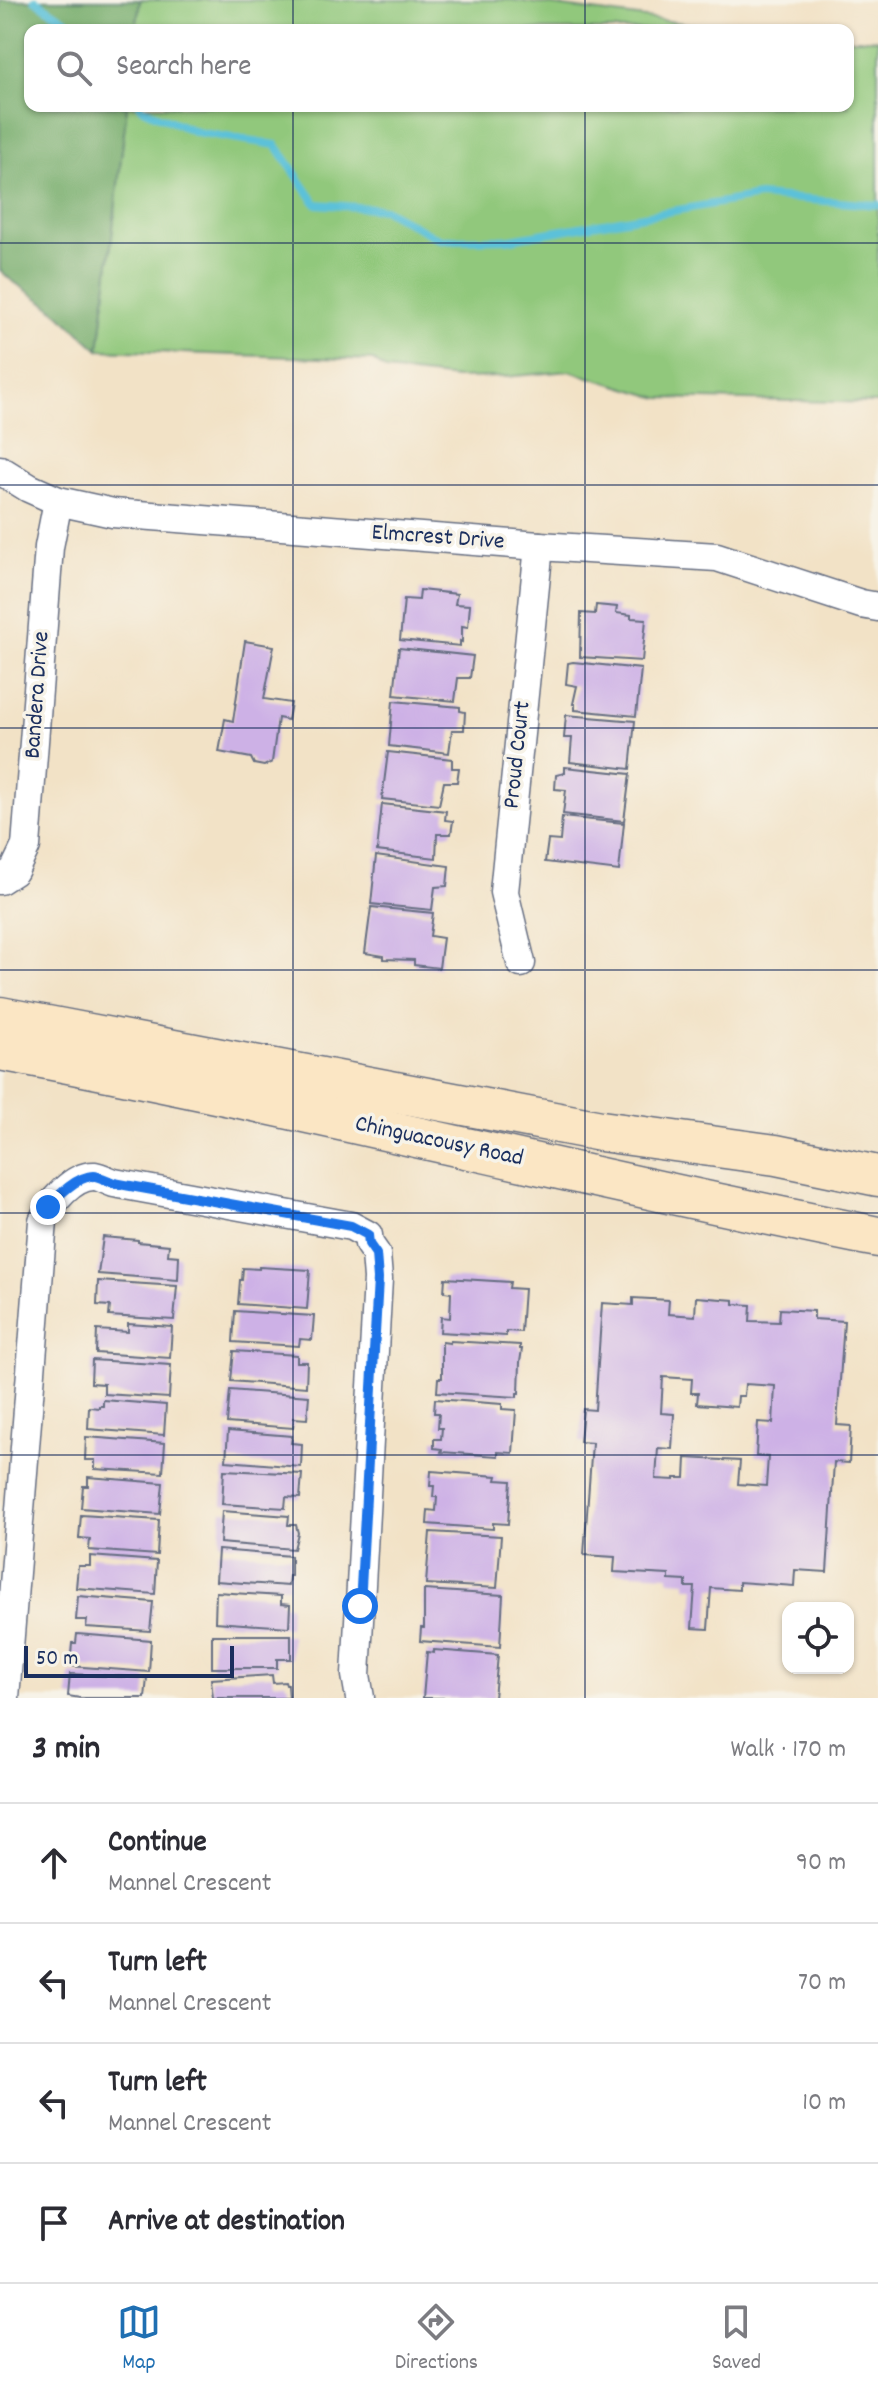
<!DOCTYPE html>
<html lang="en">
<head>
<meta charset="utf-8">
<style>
  :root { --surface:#fff; --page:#f2f2f3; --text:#2b2b33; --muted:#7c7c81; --line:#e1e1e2; --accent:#1f6fb2 }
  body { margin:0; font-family:Dekko,sans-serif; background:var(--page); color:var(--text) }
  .controls { position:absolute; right:24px; bottom:24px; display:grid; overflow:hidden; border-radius:16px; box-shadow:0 2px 6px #0004 }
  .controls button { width:72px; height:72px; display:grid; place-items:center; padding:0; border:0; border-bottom:2px solid var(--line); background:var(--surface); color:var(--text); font:40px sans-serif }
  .scale { position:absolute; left:24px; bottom:20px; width:210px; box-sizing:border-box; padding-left:8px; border:4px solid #1b2f5e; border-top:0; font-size:22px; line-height:28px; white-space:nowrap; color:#1b2f5e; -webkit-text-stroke:6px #f7f3e8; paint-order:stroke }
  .stop { position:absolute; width:24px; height:24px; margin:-18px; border:6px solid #1a73e8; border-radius:50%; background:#fff }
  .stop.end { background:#1a73e8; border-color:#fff; box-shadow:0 2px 8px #0008 }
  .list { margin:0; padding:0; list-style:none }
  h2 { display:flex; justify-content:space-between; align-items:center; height:104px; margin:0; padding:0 32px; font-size:34px }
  h2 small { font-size:26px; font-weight:400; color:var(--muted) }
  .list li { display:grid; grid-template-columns:52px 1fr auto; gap:24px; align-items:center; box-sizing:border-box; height:120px; padding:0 32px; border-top:2px solid var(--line) }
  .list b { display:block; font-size:30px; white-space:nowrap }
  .list p { margin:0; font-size:26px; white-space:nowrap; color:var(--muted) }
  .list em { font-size:26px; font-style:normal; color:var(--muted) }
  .icon { flex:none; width:44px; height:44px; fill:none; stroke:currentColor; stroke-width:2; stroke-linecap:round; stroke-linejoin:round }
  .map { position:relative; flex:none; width:878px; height:1698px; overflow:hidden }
  .search { position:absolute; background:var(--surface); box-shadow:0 2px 6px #0004; left:24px; right:24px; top:24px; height:88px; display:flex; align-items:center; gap:20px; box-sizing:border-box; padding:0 28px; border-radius:16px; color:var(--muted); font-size:30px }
  .sheet { height:584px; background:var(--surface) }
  nav { display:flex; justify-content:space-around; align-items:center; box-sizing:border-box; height:112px; border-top:2px solid var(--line); background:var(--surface); font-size:22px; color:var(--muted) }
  nav a { display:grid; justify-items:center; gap:4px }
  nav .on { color:var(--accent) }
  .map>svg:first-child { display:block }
  .green { fill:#91c87b; stroke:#567c6c; stroke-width:2 }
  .forest { fill:#74ac6b; stroke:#486e64; stroke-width:2 }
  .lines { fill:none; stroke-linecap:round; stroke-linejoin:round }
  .stream { stroke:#5bc1d9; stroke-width:8 }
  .building { fill:#cdb1e6; fill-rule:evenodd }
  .street-casing { stroke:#666e82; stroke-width:31 }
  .secondary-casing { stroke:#666e82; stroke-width:43 }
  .street { stroke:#fff; stroke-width:28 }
  .secondary { stroke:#fbe6c4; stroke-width:40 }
  .route { stroke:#1a73e8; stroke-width:10 }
  .grid { fill:none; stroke:#1b2f5e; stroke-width:2; stroke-opacity:0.55 }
  .labels { text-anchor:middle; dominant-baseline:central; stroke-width:7; stroke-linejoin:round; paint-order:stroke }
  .street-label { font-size:24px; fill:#1b2f5e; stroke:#f7f3e8 }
</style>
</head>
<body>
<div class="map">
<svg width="878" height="1698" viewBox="0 0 878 1698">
  <rect width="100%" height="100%" fill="#f7f3e8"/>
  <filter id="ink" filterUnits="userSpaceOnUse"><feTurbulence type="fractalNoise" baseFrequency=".0125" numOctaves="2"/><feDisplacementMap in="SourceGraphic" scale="16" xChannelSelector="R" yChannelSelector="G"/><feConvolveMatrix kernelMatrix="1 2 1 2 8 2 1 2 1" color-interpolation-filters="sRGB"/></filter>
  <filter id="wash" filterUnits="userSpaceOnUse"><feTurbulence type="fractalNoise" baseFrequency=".006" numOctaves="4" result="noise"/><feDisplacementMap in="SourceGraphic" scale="32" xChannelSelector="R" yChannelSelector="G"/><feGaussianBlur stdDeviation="1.8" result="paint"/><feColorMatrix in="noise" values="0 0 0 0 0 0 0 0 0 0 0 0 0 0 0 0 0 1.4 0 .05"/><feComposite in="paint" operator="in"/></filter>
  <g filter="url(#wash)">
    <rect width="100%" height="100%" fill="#f2e2c6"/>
    <g class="green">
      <path d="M 140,0 L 512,0 L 734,30 L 136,30 Z"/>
      <path d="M 848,39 L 878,39 L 878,403 L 659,398 L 569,371 L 504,377 L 456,378 L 386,370 L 373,360 L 99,350 L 127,106 L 848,106 Z"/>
    </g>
    <path class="forest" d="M 0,0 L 140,0 L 136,30 L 30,30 L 30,106 L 127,106 L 99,350 L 51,307 L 11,280 L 0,270 Z"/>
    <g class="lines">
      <g class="stream">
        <path d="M 35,0 L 80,30"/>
        <path d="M 140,106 L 143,109 L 196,132 L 276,145 L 316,204 L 384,209 L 441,240 L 511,239 L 759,196 L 878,205"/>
      </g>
    </g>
    <g id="blocks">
      <g class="building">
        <path d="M 420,590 L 457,594 L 455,604 L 470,605 L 468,627 L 462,626 L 462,642 L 460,641 L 460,646 L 400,640 L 404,599 L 419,600 Z"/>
        <path d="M 596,605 L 617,607 L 616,613 L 631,615 L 631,618 L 646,619 L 642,661 L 580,657 L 581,613 L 595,614 Z"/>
        <path d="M 245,641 L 274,646 L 264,699 L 291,703 L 288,720 L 278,718 L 272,762 L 264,766 L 254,764 L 251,758 L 219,752 L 225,719 L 233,721 Z"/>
        <path d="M 399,648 L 473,656 L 470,678 L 458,678 L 455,701 L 394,695 Z"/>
        <path d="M 573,662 L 641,669 L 636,716 L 575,710 L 575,704 L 573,704 L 577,686 L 566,684 L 568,663 Z"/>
        <path d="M 393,701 L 460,707 L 460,711 L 465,712 L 464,730 L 452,730 L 449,753 L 389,746 Z"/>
        <path d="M 566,715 L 635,721 L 630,769 L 570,762 L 572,738 L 564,738 Z"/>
        <path d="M 388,752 L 452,759 L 452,768 L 459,768 L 457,782 L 444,782 L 439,805 L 382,799 Z"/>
        <path d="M 565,767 L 630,774 L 624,821 L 563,814 L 566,790 L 555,789 L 556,775 L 565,773 Z"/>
        <path d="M 382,804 L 446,811 L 445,820 L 453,821 L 451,834 L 437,834 L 436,858 L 377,851 Z"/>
        <path d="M 562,817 L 624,823 L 619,871 L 545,862 L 548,840 L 560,841 Z"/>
        <path d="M 376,856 L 449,866 L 447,886 L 435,887 L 432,910 L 371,904 Z"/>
        <path d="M 371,907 L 433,913 L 430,936 L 443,938 L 439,968 L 414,965 L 414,960 L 384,959 L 384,956 L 365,953 Z"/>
        <path d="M 103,1237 L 138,1240 L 138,1242 L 169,1245 L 168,1255 L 179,1256 L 178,1280 L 98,1274 Z"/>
        <path d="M 259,1267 L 310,1270 L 307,1309 L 238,1304 L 240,1280 L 242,1280 L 243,1268 L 259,1269 Z"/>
        <path d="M 445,1278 L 510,1282 L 509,1288 L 524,1289 L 521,1332 L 506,1331 L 506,1336 L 440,1332 L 441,1317 L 450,1318 L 451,1293 L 444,1292 Z"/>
        <path d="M 98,1281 L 177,1286 L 174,1320 L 109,1316 L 110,1306 L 97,1305 Z"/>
        <path d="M 696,1297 L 734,1300 L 734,1304 L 751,1305 L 750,1321 L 779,1322 L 780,1309 L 814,1311 L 814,1319 L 844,1321 L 837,1425 L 851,1426 L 849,1463 L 834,1462 L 827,1572 L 795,1570 L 794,1586 L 739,1582 L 739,1590 L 711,1588 L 708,1629 L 692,1628 L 695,1587 L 686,1587 L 686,1581 L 669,1580 L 669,1575 L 614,1572 L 615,1557 L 584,1555 L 592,1443 L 580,1442 L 583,1409 L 595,1410 L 602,1303 L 633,1305 L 633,1298 L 669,1300 L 668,1314 L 695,1316 ZM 663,1377 L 692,1379 L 691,1393 L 698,1393 L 697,1404 L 737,1407 L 738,1396 L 744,1396 L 745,1384 L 775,1386 L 773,1423 L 758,1422 L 756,1456 L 768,1457 L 766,1486 L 738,1484 L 740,1461 L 686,1458 L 685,1478 L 675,1478 L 675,1480 L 656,1479 L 658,1448 L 672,1449 L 674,1414 L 661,1413 Z"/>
        <path d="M 235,1311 L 314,1316 L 312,1340 L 300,1339 L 299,1346 L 233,1342 Z"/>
        <path d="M 128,1324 L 172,1327 L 170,1358 L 96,1353 L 97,1330 L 128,1332 Z"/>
        <path d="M 450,1341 L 520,1345 L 520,1349 L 522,1349 L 520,1362 L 519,1393 L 517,1393 L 517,1397 L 437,1392 L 438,1378 L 442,1378 L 442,1342 L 450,1343 Z"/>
        <path d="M 234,1351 L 297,1355 L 297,1362 L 307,1362 L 306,1387 L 231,1381 Z"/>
        <path d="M 92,1360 L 171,1365 L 169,1398 L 104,1394 L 104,1384 L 91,1383 Z"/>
        <path d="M 230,1390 L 309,1396 L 307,1419 L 294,1418 L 293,1428 L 227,1423 Z"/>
        <path d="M 435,1399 L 502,1404 L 502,1409 L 516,1410 L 513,1453 L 498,1452 L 498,1456 L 441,1452 L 442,1449 L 434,1448 L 434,1439 L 441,1439 L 442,1428 L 438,1428 L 439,1413 L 434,1413 Z"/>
        <path d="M 103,1400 L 166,1405 L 164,1435 L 88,1429 L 89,1407 L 99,1408 L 99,1406 L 103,1406 Z"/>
        <path d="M 228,1431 L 292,1436 L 291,1443 L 302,1444 L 301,1467 L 226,1461 Z"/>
        <path d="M 86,1437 L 165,1443 L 163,1473 L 95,1469 L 95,1460 L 85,1460 Z"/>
        <path d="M 224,1470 L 302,1474 L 300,1498 L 286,1497 L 285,1508 L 222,1504 Z"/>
        <path d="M 431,1471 L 497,1476 L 496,1480 L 511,1481 L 508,1524 L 493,1523 L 493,1529 L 427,1524 L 428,1510 L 436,1511 L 437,1497 L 433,1497 L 434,1486 L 430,1486 Z"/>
        <path d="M 88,1477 L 163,1483 L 160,1514 L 81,1508 L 83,1486 L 88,1486 Z"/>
        <path d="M 222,1511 L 289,1516 L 288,1525 L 296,1525 L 298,1533 L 294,1549 L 220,1543 Z"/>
        <path d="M 81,1515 L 159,1520 L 157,1555 L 89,1550 L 90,1539 L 79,1538 Z"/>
        <path d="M 430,1532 L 501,1536 L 497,1588 L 426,1584 Z"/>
        <path d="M 218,1550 L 291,1556 L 291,1576 L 289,1576 L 288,1586 L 216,1581 Z"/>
        <path d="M 90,1556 L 157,1561 L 155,1594 L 76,1588 L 78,1566 L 90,1566 Z"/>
        <path d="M 424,1590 L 503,1595 L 500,1647 L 420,1641 L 421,1628 L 424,1628 Z"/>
        <path d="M 216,1592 L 281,1596 L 281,1604 L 290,1605 L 289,1627 L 215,1622 Z"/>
        <path d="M 78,1596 L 153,1602 L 150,1631 L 86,1627 L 87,1620 L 76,1620 Z"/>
        <path d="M 77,1634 L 151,1640 L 149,1672 L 70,1666 L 72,1643 L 76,1643 Z"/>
        <path d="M 212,1635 L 291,1635 L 291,1659 L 277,1659 L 277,1668 L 212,1668 Z"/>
        <path d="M 434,1650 L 498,1655 L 494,1698 L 423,1698 L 427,1652 L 434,1653 Z"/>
        <path d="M 70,1674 L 147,1678 L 145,1698 L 80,1698 L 68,1696 Z"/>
        <path d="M 272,1675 L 273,1683 L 285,1682 L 286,1685 L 288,1685 L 289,1698 L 213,1698 L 211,1679 Z"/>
      </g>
    </g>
  </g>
  <g filter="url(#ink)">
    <use href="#blocks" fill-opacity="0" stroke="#666e82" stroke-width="2"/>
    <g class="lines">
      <g class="street-casing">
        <g id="street">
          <path d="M 0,470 L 29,488 L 58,501 L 113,513 L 539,546 L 717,557 L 861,604 L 878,607"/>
          <path d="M 0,880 L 14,871 L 26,846 L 49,547 L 58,501"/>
          <path d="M 521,963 L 504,892 L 539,546"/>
          <path d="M 5,1698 L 43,1221 C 50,1203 73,1175 95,1176 C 101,1177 108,1181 114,1183 L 351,1226 L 368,1235 L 369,1244 L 376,1254 L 378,1279 L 356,1675 L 360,1698"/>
        </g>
      </g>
      <g class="secondary-casing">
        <g id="secondary">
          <path d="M 0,1017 L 601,1131 L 776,1155 L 878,1176"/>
          <path d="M 0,1050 C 294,1104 584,1179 878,1237"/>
        </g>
      </g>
      <use href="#street" class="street"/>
      <use href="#secondary" class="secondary"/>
    </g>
  </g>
  <g class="lines" filter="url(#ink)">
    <path class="route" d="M 48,1207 C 59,1195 77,1176 94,1176 C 99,1176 108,1181 114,1183 L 351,1226 L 368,1235 L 369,1244 L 376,1254 L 378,1279 L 360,1606"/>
  </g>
  <path class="grid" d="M 293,0 L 293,30M 585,0 L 585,30M 293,106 L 293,1698M 585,106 L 585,1698M 0,243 L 878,243M 0,485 L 878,485M 0,728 L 878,728M 0,970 L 878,970M 0,1213 L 878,1213M 0,1455 L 878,1455"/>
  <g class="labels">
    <g class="street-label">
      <text transform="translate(438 538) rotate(4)">Elmcrest Drive</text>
      <text transform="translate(38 695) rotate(-86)">Bandera Drive</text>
      <text transform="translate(518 755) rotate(-84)">Proud Court</text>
      <text transform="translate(439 1142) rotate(12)">Chinguacousy Road</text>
    </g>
  </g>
</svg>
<div class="controls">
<button><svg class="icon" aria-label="locate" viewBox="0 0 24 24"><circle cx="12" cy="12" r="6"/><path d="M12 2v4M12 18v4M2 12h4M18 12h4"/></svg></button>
</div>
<div class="scale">50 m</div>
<div class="stop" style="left:360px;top:1606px"></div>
<div class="stop end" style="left:48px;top:1207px"></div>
<div class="search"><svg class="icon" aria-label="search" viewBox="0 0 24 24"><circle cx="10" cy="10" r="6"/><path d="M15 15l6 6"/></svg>Search here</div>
</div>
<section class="sheet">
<h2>3 min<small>Walk · 170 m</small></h2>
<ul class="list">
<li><svg class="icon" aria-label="ahead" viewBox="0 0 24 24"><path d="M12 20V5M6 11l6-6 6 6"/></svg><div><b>Continue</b><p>Mannel Crescent</p></div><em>90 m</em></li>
<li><svg class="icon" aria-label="left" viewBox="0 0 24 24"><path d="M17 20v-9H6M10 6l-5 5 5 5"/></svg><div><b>Turn left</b><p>Mannel Crescent</p></div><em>70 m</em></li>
<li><svg class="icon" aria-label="left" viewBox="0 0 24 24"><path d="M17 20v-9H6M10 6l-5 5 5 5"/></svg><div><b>Turn left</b><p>Mannel Crescent</p></div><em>10 m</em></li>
<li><svg class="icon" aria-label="arrive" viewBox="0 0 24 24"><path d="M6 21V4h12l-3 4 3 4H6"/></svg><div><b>Arrive at destination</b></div></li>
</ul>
</section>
<nav>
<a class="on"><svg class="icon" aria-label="map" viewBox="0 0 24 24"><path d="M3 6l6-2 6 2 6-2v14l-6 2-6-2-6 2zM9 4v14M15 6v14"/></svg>Map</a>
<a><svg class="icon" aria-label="directions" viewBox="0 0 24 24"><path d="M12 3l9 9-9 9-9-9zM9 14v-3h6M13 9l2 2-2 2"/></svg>Directions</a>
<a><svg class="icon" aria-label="saved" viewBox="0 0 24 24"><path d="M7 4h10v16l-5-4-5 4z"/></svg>Saved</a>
</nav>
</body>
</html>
